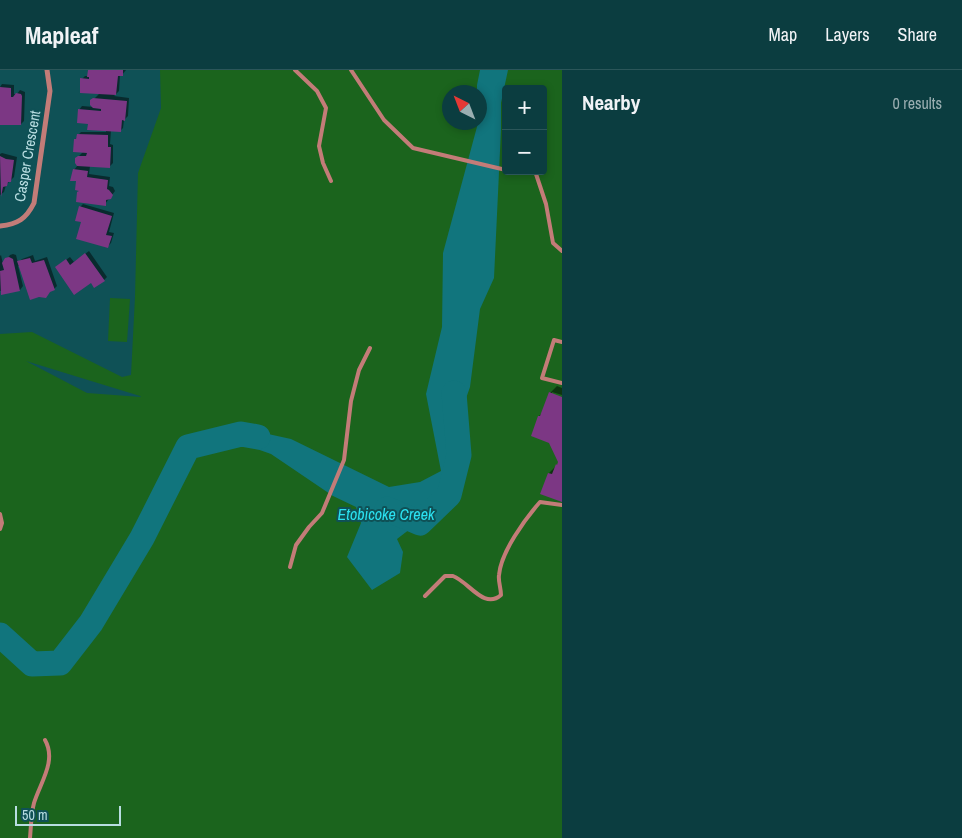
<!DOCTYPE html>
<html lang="en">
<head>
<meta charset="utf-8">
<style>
  :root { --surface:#0b3d40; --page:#144447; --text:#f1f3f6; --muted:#9aaeb1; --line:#2b5659 }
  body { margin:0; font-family:"Archivo Narrow",sans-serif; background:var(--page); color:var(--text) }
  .controls { position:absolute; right:15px; top:15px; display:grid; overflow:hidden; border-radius:5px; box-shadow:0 2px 8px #0003 }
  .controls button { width:45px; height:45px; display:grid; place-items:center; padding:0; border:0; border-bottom:1px solid var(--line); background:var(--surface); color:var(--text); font:25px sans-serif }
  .compass { position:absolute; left:442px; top:15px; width:45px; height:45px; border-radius:50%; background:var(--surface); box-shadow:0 2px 8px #0003; rotate:318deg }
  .scale { position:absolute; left:15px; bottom:12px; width:106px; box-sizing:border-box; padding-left:5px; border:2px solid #b8dde1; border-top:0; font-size:14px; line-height:18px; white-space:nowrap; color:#b8dde1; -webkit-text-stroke:4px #0f5156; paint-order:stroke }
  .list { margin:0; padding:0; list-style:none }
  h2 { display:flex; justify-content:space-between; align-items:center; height:65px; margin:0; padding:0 20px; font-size:21px }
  h2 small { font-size:16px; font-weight:400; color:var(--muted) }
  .map { position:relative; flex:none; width:562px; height:768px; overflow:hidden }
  header { display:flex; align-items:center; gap:30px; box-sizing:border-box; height:70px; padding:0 25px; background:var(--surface); border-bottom:1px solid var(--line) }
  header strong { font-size:24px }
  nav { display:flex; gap:28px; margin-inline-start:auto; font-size:18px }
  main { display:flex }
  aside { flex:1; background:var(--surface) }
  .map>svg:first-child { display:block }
  .green { fill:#1b641d; fill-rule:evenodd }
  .water { fill:#11757d }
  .shadow { fill:#0007 }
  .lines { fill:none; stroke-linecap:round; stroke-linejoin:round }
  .river { stroke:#11757d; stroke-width:25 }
  .building { fill:#7c3784 }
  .service { stroke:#c37c78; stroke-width:4 }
  .minor { stroke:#c37c78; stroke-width:5 }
  .labels { text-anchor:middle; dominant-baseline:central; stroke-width:4; stroke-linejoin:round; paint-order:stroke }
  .street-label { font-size:15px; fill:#b8dde1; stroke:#0f5156 }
  .water-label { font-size:16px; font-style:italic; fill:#2be2f1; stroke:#0f5156 }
</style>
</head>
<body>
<header>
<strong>Mapleaf</strong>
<nav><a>Map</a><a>Layers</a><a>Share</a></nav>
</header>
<main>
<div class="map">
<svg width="562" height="768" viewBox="0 0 562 768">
  <rect width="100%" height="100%" fill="#0f5156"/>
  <g class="green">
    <path d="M 160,0 L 562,0 L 562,768 L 0,768 L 0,264 L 32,262 L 122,307 L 131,305 L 135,227 L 138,103 L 161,38 ZM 506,19 L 543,19 L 543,101 L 506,101 ZM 450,22 L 480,22 L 480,52 L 450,52 ZM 26,291 L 140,326 L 141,327 L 87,323 Z"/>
    <path d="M 110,228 L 130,229 L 127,272 L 108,271 Z"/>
  </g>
  <path class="water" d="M 480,0 L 508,0 L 501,33 L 501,60 L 494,208 L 480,239 L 470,317 L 455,360 L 450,417 L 436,439 L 397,469 L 403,482 L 400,503 L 372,520 L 347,487 L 361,453 L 356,437 L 333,426 L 271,384 L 218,365 L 259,362 L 291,369 L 389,417 L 420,412 L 441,401 L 426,324 L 442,257 L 443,183 L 478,53 L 480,52 L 480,22 L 477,22 L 477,15 Z"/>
  <g class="shadow">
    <path d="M 89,0 L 126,0 L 122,5 L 120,5 L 119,21 L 114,26 L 129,28 L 128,46 L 124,50 L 123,58 L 120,61 L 111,60 L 110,74 L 113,75 L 113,93 L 110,96 L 90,96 L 89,104 L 110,107 L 109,116 L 113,117 L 115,121 L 105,134 L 81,120 L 74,100 L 78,95 L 76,89 L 83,82 L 75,70 L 78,65 L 81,62 L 106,62 L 106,60 L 89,53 L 79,40 L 82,36 L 94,37 L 92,31 L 100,23 L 82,9 L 85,6 L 89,6 Z"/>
    <path d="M 2,14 L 14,15 L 14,24 L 17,24 L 20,20 L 25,22 L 24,51 L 21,54 L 0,53 L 0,17 Z"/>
    <path d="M 2,83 L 17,87 L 14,107 L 6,115 L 4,122 L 0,125 L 0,84 Z"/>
    <path d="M 83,134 L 114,143 L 109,162 L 114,163 L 111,173 L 108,176 L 82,151 L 80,137 Z"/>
    <path d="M 89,181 L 107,207 L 104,210 L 91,211 L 60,194 L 70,187 L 74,192 Z"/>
    <path d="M 13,184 L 16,185 L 18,193 L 22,189 L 33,185 L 35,191 L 47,187 L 57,216 L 54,219 L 20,196 L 18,196 L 23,216 L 20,220 L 0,221 L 0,186 L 1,185 L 3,194 L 10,185 Z"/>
    <path d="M 557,316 L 562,318 L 562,325 L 552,322 L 552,324 L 562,328 L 562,430 L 549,403 L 560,392 L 539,346 L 543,342 L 550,323 Z"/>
  </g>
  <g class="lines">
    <g class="river">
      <path d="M 387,439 L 420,453 L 449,425 L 459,385 L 454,323"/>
      <path d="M 0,565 L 32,594 L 60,593 L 91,553 L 142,468 L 188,377 L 241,364 L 258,367"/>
    </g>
  </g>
  <g class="building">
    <path d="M 88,0 L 123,0 L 123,6 L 118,6 L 116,25 L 80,23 L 80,8 L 89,9 L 89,7 L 87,7 Z"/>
    <path d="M 0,17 L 11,18 L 11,27 L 13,27 L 16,23 L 21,24 L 22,26 L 21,55 L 0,55 Z"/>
    <path d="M 93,28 L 127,31 L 125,51 L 122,50 L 121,62 L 87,60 L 88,54 L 77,53 L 78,39 L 101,41 L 101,39 L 93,38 L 90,35 L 90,30 Z"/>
    <path d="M 77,64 L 108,65 L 108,77 L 111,77 L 110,98 L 77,96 L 75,93 L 75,88 L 78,86 L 86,86 L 87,83 L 73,82 L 74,69 L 76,69 Z"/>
    <path d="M 0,86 L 6,89 L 14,90 L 11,112 L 8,112 L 7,116 L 3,117 L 1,127 Z"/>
    <path d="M 73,99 L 88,101 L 87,107 L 108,110 L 107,119 L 109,120 L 113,125 L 111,129 L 106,130 L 106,136 L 76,132 L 77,122 L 79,121 L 75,120 L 76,111 L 70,111 Z"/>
    <path d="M 79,136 L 112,146 L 106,165 L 112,166 L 108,178 L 76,169 L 81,152 L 75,151 Z"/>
    <path d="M 85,183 L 105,211 L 94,218 L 91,213 L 74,225 L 55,197 L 66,189 L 70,195 Z"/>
    <path d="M 9,187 L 13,189 L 20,221 L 1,225 L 0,201 L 4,200 L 2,193 L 5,188 Z"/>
    <path d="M 30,188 L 32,193 L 44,190 L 55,220 L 50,222 L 46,228 L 39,227 L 30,230 L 17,191 Z"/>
    <path d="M 549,322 L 562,327 L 562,432 L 540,424 L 548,403 L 552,404 L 556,394 L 557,395 L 558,392 L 549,373 L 531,366 L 538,346 L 540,346 Z"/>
  </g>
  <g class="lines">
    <g class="service">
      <path d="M 295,0 L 317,21 L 326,38 L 319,76 L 323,93 L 331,111"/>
      <path d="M 351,0 L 384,50 L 413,78 L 506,100"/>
      <path d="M 535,101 L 546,134 L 553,173 L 562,181"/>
      <path d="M 562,272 L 554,270 L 542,308 L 562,313"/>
      <path d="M 0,444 L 2,453 L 0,459"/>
      <path d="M 290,497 L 296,475 L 309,457 L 322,443 L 344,390 L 351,331 L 359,300 L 370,278"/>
      <path d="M 425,526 L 445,506 C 447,506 450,506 453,506 C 469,512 484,540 501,525 C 501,518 498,511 499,505 C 501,482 525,449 540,432 L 562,435"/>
      <path d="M 30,768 C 31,757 31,744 34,733 C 40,713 57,691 45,670"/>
    </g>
    <path class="minor" d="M 0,156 C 18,154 26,149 34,133 L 50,21 L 47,0"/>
  </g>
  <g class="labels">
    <g class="street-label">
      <text transform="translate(27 86) rotate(-80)">Casper Crescent</text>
    </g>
    <g class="water-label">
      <text x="386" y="444">Etobicoke Creek</text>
    </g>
  </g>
</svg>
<div class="controls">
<button>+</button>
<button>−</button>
</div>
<svg class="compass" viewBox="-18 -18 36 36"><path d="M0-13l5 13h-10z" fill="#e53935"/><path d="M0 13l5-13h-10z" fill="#9aaeb1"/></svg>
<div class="scale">50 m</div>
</div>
<aside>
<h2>Nearby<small>0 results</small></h2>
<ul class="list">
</ul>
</aside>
</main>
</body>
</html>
